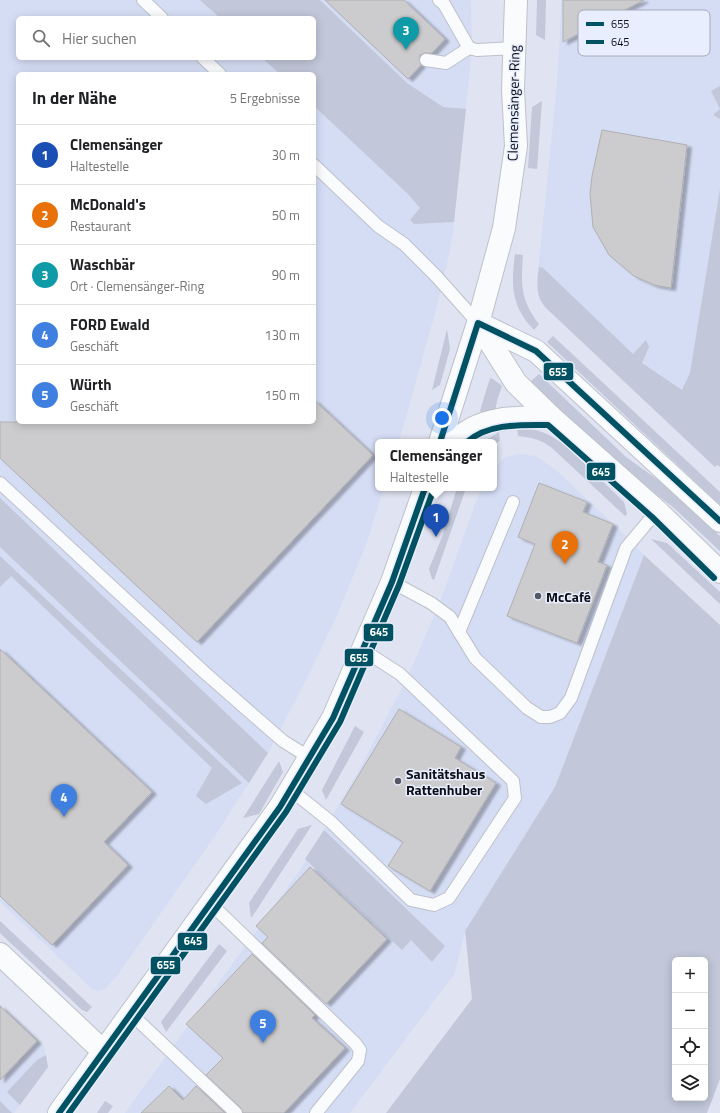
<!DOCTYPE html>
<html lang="de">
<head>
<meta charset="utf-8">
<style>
  :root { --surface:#fff; --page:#f2f2f2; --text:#202124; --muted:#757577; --line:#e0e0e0; --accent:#565963 }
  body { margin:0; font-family:"Titillium Web",sans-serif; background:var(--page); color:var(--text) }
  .controls { position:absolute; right:12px; bottom:12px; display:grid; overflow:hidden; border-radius:6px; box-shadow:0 2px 10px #0003 }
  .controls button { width:36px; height:36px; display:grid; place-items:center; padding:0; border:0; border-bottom:1px solid var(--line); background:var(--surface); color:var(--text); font:20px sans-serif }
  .you { position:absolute; left:442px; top:418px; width:14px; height:14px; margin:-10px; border:3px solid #fff; border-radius:50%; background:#1a73e8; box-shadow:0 0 0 6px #1a73e833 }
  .badge { display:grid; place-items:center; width:26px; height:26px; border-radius:50%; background:var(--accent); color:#fff; font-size:13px; font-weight:700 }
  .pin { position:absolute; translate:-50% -33px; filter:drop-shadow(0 1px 2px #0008) }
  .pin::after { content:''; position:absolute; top:21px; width:14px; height:12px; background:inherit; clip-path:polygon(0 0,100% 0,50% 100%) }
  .popup { position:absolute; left:375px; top:439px; width:122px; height:52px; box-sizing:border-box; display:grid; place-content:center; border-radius:6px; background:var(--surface); filter:drop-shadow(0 1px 3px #0005); font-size:13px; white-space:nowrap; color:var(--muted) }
  .popup b { font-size:15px; color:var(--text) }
  .popup::after { content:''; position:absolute; left:50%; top:100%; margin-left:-8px; border:8px solid transparent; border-top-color:var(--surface) }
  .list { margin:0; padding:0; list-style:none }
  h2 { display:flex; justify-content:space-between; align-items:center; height:52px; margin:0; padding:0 16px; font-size:17px }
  h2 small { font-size:13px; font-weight:400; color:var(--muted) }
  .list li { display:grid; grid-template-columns:26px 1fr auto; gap:12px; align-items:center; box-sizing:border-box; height:60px; padding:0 16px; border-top:1px solid var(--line) }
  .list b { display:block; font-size:15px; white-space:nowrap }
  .list p { margin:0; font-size:13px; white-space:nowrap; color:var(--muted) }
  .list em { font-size:13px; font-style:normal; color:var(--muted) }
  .icon { flex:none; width:22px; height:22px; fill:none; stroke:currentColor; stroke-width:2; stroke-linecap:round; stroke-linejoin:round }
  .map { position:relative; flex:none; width:720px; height:1113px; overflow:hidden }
  .search { position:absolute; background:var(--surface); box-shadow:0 2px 10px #0003; left:16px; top:16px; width:300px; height:44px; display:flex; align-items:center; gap:10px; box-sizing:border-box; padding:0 14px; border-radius:6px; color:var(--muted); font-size:15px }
  .panel { position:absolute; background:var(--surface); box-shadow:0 2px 10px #0003; left:16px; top:72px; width:300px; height:352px; border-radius:6px }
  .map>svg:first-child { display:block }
  .built { fill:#d5ddf5; fill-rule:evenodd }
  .green { fill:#c2c7d9; fill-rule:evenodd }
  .building { fill:#ccccce; stroke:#b0b0b2; filter:url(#shadow) }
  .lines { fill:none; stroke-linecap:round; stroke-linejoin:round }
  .lane-casing { stroke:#bec1cb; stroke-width:14 }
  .street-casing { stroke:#bec1cb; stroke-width:24 }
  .lane { stroke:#fafbfd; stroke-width:12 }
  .street { stroke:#fafbfd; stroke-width:22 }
  .bus-1-casing { stroke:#e9eefe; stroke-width:9 }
  .bus-2-casing { stroke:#e9eefe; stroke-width:9 }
  .bus-1 { stroke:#005262; stroke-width:6 }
  .bus-2 { stroke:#005262; stroke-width:6 }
  .poi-dot { fill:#565963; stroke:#e9eefe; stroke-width:1.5 }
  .labels { text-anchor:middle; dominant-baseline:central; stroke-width:3; stroke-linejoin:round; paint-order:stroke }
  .street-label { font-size:14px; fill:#0b0e16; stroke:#e9eefe }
  .poi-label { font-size:14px; font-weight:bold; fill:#0b0e16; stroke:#e9eefe; text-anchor:start }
  .key { fill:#e9eefe; stroke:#a6abb8; stroke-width:1 }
  .key-label { font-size:11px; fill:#0b0e16 }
  .line-badge { stroke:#e9eefe; stroke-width:1.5 }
  .badge-label { font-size:11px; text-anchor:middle; font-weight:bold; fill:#fff }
</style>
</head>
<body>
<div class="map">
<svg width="720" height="1113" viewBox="0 0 720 1113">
  <defs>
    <filter id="shadow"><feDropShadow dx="4.5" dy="2.5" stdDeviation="1" flood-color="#0004"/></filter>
  </defs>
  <rect width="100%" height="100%" fill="#e0e4f2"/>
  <g class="built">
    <path d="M 0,0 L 471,0 L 472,49 L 453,232 L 448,260 L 436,310 L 399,442 L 378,442 L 378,488 L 384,488 L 366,545 L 336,618 L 306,680 L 268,753 L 219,830 L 117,976 L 105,989 L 99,991 L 93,990 L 0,902 ZM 18,18 L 314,18 L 314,58 L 18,58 ZM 18,74 L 314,74 L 314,422 L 18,422 Z"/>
    <path d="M 561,0 L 720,0 L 720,448 L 715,467 L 545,307 L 539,299 L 537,280 L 556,95 L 560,33 Z"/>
    <path d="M 519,454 L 536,456 L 555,469 L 631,541 L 644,555 L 555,787 L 465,931 L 455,973 L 350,1113 L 125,1113 L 249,941 L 302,867 L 324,830 L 360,768 L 406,680 L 438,607 L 481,488 L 494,488 L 494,468 L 505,457 Z"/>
    <path d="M 0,1004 L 44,1046 L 48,1067 L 14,1113 L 0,1113 Z"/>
  </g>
  <g class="green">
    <path d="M 200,0 L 320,0 L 407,83 L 443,107 L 466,109 L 454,222 L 414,224 L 410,220 L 420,208 L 409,195 L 314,106 L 314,74 L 280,74 L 262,58 L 314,58 L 314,18 L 220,18 Z"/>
    <path d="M 537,0 L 546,0 L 545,40 L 536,35 Z"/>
    <path d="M 720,86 L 720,119 L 713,115 L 720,109 L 711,91 Z"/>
    <path d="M 542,101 L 537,169 L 528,168 L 532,107 Z"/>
    <path d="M 720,189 L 720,467 L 717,465 L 715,467 L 545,307 C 535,294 537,283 539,267 L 543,268 L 633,354 L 646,340 L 649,347 L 642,363 L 682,390 L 690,373 Z"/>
    <path d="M 515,254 L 523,255 C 521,285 520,299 539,324 L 534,330 C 511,306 511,286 515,254 Z"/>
    <path d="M 447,329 L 450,349 L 440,385 L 432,390 Z"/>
    <path d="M 553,336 L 720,492 L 720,505 L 547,342 Z"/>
    <path d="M 539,374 L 626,457 L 658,480 L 720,536 L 720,551 L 674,508 L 627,471 L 530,382 Z"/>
    <path d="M 490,378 L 493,379 L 502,386 L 497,401 L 495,411 L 482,414 L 480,411 Z"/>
    <path d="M 517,428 C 538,428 550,434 566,446 L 624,502 L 627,514 L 625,516 L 552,448 C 540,439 533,438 518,436 Z"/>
    <path d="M 499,432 L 500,441 L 494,445 L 494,442 L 483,442 Z"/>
    <path d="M 457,488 L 466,488 L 434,580 L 432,579 L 429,569 L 442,537 Z"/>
    <path d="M 0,498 L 268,753 L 249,783 L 0,547 Z"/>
    <path d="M 651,539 L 667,543 L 720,592 L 720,604 Z"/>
    <path d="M 644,555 L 720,625 L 720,1079 L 707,1113 L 386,1113 L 472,999 L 465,931 L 555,787 ZM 675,960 L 705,960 L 705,1098 L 675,1098 Z"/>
    <path d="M 0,556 L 242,783 L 206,804 L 196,796 L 212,768 L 11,576 L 0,587 Z"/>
    <path d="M 355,726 L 364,732 L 326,800 L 322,790 Z"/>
    <path d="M 279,761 L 283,772 L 259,814 L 243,818 Z"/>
    <path d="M 312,825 L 252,917 L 251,917 L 249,903 L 298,829 Z"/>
    <path d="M 324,830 L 445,946 L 432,962 L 411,940 L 402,950 L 305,859 Z"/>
    <path d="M 0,921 L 92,1007 L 87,1012 L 82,1010 L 0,933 Z"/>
    <path d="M 219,944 L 227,951 L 166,1032 L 161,1022 Z"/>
    <path d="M 46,1055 L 48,1067 L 20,1105 L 7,1092 L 37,1060 Z"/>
    <path d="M 0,1101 L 12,1113 L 0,1113 Z"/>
    <path d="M 105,1101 L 113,1106 L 108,1113 L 97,1113 Z"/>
  </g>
  <g class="building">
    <path d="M 325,0 L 404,0 L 445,39 L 432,53 L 424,53 L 420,55 L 419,59 L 421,65 L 408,79 Z"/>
    <path d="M 563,0 L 644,0 L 563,42 Z"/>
    <path d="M 602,130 L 687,145 L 671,288 L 654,285 L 634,276 L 609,255 L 593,227 L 590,194 L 592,176 Z"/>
    <path d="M 314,400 L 373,455 L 197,642 L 0,458 L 0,422 L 314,422 Z"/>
    <path d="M 539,483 L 587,502 L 583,512 L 613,524 L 598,562 L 607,565 L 577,643 L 507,616 L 535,544 L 518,537 Z"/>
    <path d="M 0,649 L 152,792 L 104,842 L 128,865 L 52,945 L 0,896 Z"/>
    <path d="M 399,709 L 461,747 L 455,758 L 496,783 L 430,891 L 388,866 L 403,842 L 341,804 Z"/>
    <path d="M 310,867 L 387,939 L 326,1004 L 262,943 L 268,937 L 256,926 Z"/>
    <path d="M 252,954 L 315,1015 L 312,1018 L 345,1048 L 284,1113 L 243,1113 L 241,1108 L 206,1075 L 223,1058 L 186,1024 Z"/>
    <path d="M 0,1006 L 37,1041 L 0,1080 Z"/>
    <path d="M 169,1086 L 183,1100 L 196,1086 L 225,1113 L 141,1113 Z"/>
  </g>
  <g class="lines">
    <g class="lane-casing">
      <g id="lane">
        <path d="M 143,0 L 162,18"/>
        <path d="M 439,0 L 444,4 L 469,48 L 477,50 L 514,48"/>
        <path d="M 203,58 L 220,74"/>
        <path d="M 426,60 L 446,63 L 469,48"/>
        <path d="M 314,165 L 378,226 L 404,244 L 436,276 L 478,323"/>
        <path d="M 0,483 L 204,672 L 283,741 L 310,758"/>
        <path d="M 392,582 L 431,603 L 450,617 L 475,658 L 527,708 L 541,717 L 550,717 L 560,713 L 571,698 L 626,548 L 657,511"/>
        <path d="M 459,632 L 513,502"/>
        <path d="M 291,790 L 331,822 L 411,900 L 434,905 L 449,898 L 515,798 L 513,781 L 400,674 L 363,650"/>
        <path d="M 211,904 L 355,1043 L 360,1050 L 358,1061 L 316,1113"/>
        <path d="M 131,1014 L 236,1113"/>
      </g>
    </g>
    <g class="street-casing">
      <g id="street">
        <path d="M 478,323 L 516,383 L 551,417 L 657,511 L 720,572"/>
        <path d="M 478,323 L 536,351 L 720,521"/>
        <path d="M 440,442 L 478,323 L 504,228 L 516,146 L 513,90 L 516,0"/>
        <path d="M 455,442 C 478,416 519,417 551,417"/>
        <path d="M 0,954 L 104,1052"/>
        <path d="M 59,1113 L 280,807 L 333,718 L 392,582 L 425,488"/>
      </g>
    </g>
    <use href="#lane" class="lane"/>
    <use href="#street" class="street"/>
    <g class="bus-1-casing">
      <g id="bus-1">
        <path d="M 440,442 L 478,323 L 536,351 L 720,521"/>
        <path d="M 59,1113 L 280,807 L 333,718 L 392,582 L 425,488"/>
      </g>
    </g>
    <g class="bus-2-casing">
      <g id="bus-2">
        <path d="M 467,442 C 488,423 522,425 548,425 L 652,517 L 714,578"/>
        <path d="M 69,1113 L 286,812 L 340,722 L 399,585 L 433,491"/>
      </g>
    </g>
    <use href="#bus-1" class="bus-1"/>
    <use href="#bus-2" class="bus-2"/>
  </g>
  <g class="poi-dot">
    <circle cx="538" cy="596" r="4"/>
    <circle cx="398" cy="781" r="4"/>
  </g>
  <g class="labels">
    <g class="street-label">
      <text transform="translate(513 103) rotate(-89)">Clemensänger-Ring</text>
    </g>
    <g class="poi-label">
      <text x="546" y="596">McCafé</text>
      <text x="406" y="773">Sanitätshaus<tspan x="406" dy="16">Rattenhuber</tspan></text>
    </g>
  </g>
  <rect x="578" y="10" width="132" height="46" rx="6" class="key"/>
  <rect x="586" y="22" width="18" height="4" fill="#005262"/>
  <rect x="586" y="40" width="18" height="4" fill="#005262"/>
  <g class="key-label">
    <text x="611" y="28">655</text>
    <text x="611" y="46">645</text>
  </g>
  <g class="line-badge">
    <rect x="543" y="362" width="31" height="19" rx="4" fill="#005262"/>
    <rect x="586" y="462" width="30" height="19" rx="4" fill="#005262"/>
    <rect x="363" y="623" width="31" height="19" rx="4" fill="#005262"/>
    <rect x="344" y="648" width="30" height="19" rx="4" fill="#005262"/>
    <rect x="177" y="932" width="31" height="19" rx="4" fill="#005262"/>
    <rect x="150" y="956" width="31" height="19" rx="4" fill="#005262"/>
  </g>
  <g class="badge-label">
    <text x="558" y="376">655</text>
    <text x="601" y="476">645</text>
    <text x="379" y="636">645</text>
    <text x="359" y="662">655</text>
    <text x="193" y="945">645</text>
    <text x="166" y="969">655</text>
  </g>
</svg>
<div class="controls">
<button>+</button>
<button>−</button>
<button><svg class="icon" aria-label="locate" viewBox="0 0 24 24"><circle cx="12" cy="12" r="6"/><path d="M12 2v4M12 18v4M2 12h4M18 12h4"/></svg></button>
<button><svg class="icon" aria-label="layers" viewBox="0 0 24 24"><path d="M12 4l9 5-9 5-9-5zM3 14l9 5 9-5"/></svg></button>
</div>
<div class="you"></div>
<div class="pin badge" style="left:436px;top:537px;background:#1a4fb4">1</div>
<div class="popup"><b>Clemensänger</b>Haltestelle</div>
<div class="pin badge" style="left:565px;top:564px;background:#e8710a">2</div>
<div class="pin badge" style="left:406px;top:50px;background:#0f9aa8">3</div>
<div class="pin badge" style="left:64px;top:817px;background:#3f7fe0">4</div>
<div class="pin badge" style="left:263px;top:1043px;background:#3f7fe0">5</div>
<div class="search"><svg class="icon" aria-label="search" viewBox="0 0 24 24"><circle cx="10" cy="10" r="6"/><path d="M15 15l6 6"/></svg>Hier suchen</div>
<section class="panel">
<h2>In der Nähe<small>5 Ergebnisse</small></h2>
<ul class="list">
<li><span class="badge" style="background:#1a4fb4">1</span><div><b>Clemensänger</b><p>Haltestelle</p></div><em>30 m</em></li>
<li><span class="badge" style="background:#e8710a">2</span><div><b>McDonald's</b><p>Restaurant</p></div><em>50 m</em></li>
<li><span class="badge" style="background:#0f9aa8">3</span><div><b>Waschbär</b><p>Ort · Clemensänger-Ring</p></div><em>90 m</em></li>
<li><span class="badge" style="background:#3f7fe0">4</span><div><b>FORD Ewald</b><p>Geschäft</p></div><em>130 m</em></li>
<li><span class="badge" style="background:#3f7fe0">5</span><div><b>Würth</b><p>Geschäft</p></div><em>150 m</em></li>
</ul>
</section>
</div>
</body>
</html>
